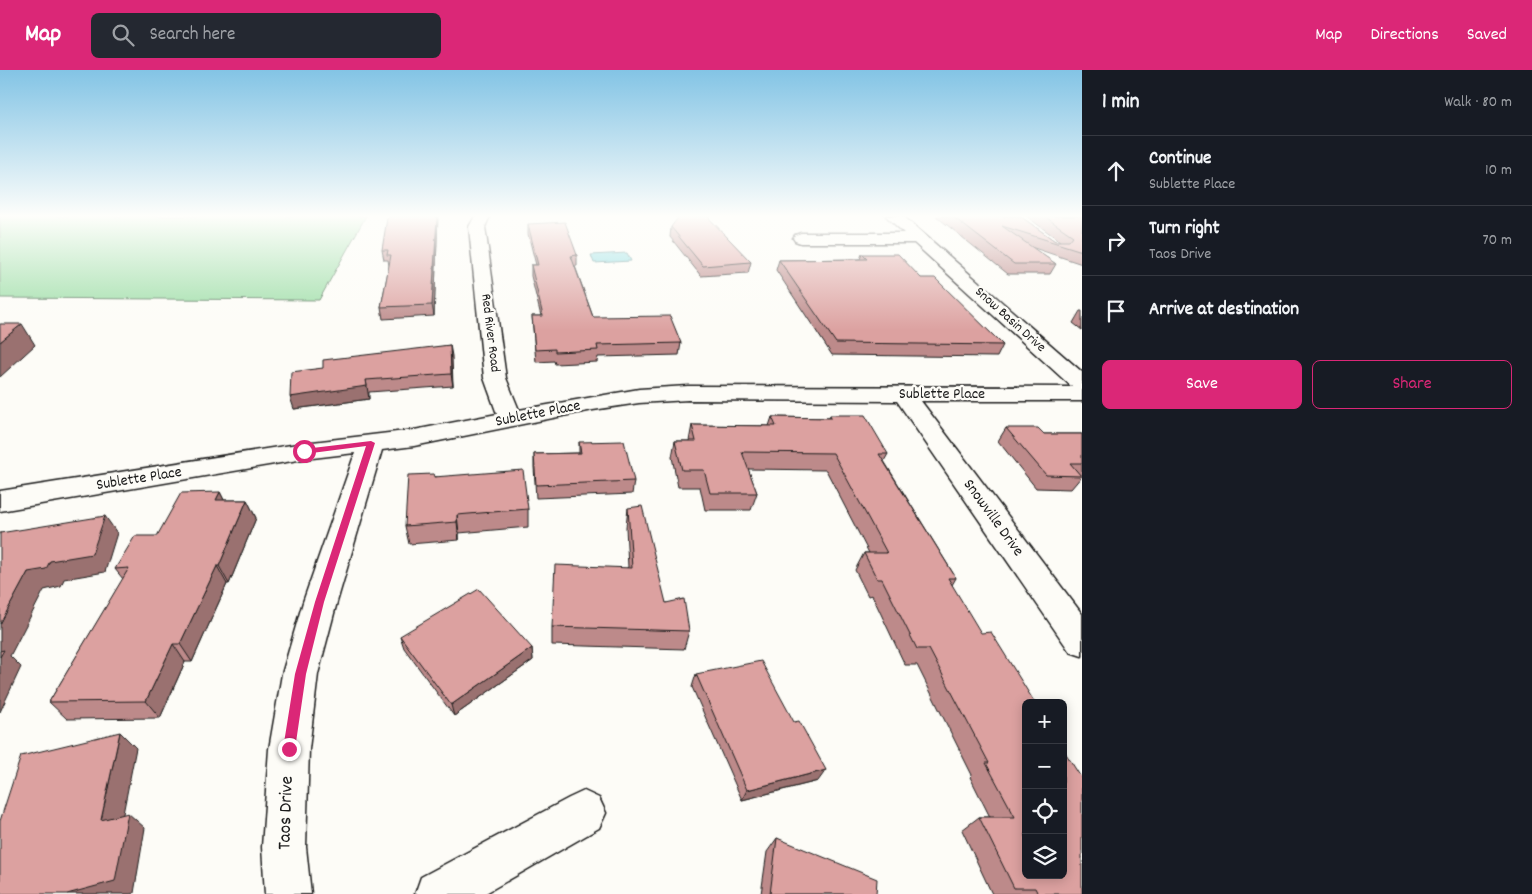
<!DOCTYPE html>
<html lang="en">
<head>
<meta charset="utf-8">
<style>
  :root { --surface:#171b24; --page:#242831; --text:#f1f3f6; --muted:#9ea1a6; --line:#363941; --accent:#db2777 }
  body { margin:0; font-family:Dekko,sans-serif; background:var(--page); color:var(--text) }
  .controls { position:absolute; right:15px; bottom:15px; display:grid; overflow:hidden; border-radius:8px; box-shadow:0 2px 12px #0003 }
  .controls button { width:45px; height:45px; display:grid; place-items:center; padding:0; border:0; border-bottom:1px solid var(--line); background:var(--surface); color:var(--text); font:25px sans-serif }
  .stop { position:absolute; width:15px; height:15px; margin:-11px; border:4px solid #db2777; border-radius:50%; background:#fff }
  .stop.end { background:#db2777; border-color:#fff; box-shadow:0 1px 5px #0008 }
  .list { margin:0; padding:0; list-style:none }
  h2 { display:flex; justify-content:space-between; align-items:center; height:65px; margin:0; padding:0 20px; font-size:21px }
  h2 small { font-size:16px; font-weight:400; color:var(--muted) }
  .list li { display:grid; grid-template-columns:32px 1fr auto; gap:15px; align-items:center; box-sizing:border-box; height:70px; padding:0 20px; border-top:1px solid var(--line) }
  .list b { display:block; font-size:19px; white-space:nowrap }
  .list p { margin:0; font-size:16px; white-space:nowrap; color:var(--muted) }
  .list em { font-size:16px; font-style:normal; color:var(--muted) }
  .actions { display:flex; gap:10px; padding:15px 20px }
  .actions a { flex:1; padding:11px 0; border:1px solid var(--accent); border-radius:8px; text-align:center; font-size:18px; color:var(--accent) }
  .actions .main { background:var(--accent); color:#fff }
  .icon { flex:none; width:28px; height:28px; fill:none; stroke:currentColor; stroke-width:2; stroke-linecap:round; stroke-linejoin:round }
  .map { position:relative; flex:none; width:1082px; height:824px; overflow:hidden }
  header { display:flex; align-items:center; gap:30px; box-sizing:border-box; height:70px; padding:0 25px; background:var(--accent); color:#fff }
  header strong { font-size:24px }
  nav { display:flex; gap:28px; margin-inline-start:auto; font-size:18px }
  .search { width:350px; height:45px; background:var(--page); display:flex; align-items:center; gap:12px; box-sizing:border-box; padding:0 18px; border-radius:8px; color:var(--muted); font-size:19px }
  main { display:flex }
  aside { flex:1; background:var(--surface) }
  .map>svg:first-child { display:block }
  .green { fill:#9cdda6; stroke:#5c7c61 }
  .water { fill:#8bdce1; stroke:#5f8f92 }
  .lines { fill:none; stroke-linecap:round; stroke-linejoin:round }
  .minor-casing { stroke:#1c1c1c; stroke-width:3 }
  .minor { fill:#fdfcf7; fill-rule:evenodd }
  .wall { fill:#bd8a8a; stroke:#1c1c1c }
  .shaded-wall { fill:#9a7170; stroke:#1c1c1c }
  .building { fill:#dca1a0; stroke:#1c1c1c }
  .route { fill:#db2777 }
  .labels { text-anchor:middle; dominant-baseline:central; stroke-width:4.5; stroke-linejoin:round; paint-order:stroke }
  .far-street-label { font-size:14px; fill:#1c1c1c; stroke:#fdfcf7 }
  .street-label { font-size:16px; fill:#1c1c1c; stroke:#fdfcf7 }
  .near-street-label { font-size:19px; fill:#1c1c1c; stroke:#fdfcf7 }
</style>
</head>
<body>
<header>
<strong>Map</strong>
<div class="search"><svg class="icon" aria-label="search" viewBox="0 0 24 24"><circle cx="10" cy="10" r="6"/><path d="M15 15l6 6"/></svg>Search here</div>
<nav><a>Map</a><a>Directions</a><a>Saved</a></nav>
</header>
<main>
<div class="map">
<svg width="1082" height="824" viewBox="0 0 1082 824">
  <rect width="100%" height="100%" fill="#fdfcf7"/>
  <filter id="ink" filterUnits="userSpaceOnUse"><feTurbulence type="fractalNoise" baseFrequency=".02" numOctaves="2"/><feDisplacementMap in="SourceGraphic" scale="10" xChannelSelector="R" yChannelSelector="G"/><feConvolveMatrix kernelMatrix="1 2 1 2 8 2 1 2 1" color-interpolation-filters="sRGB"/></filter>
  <g filter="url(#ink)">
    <path class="green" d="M 0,146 L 366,146 L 319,230 L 0,228 Z"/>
    <path class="water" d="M 627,183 L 631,191 L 594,193 L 591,185 Z"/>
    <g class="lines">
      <g class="minor-casing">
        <g id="minor">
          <path d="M 475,146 L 490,146 L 485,157 L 506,308 L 519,340 L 639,319 L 688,316 L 1072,317 L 914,173 L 801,173 L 795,171 L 793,168 L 795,165 L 801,163 L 904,163 L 886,146 L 903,146 L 1082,302 L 1082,331 L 921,331 L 1082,544 L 1082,586 L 1070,582 L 897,331 L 688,330 L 639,333 L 593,340 L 414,376 L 382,380 L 337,532 L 318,604 L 309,679 L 306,777 L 311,824 L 265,824 L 262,777 L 269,679 L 282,604 L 303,532 L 355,383 L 304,389 L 0,441 L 0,421 L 304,373 L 414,360 L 497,344 L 484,308 L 469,157 Z"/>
          <path d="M 584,721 L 599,728 L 606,743 L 599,758 L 484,824 L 415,824 L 421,807 L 569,728 Z"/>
        </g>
      </g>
      <use href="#minor" class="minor"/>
    </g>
    <g class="wall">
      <path d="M 438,146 L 434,246 L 383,249 L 381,237 L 389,196 L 388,190 L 384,190 L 382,180 Z"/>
      <path d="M 936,146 L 1020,146 L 1055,171 L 1060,171 L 1026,146 L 1082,146 L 1082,194 L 1031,177 L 1056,194 L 1050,204 L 1008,204 Z"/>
      <path d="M 528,154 L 577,185 L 577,196 L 575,196 L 593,247 L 681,273 L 679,285 L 598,287 L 597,292 L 555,294 L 554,291 L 536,292 L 533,258 L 532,246 L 541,246 L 531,206 L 531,195 L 536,195 L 528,164 Z"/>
      <path d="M 671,157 L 751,192 L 748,203 L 701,206 L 670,167 Z"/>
      <path d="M 862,184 L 921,208 L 1003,275 L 997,287 L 832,285 L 776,200 L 779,190 L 860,189 Z"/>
      <path d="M 1080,241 L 1082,241 L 1082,260 L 1073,253 Z"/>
      <path d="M 450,275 L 453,316 L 369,322 L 369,329 L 294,339 L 323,298 Z"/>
      <path d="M 830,345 L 888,384 L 884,391 L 956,508 L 952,515 L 1082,824 L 992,824 L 962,760 L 979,747 L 990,747 L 970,707 L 972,705 L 917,595 L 905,595 L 872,525 L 868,526 L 855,500 L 864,483 L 869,483 L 826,400 L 748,399 L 757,423 L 751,440 L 705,440 L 700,417 L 678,417 L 672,387 L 675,371 L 689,371 L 692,355 L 769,356 L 772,347 L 829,348 Z"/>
      <path d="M 1006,358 L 1044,364 L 1082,364 L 1082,406 L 1071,419 L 1036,418 L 998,371 Z"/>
      <path d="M 579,372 L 634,411 L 632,424 L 536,428 L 534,397 L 534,384 L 579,383 Z"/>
      <path d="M 434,404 L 434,406 L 528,439 L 528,457 L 459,463 L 459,470 L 409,474 L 405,456 Z"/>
      <path d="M 220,422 L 224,430 L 247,430 L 256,448 L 229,514 L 227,514 L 192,592 L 185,592 L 160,648 L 67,649 L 49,632 L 123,509 L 115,499 L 157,466 Z"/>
      <path d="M 628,438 L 666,533 L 689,561 L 684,579 L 552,575 L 552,557 L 628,497 L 626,457 Z"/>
      <path d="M 400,566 L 532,578 L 533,590 L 454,646 L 404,578 Z"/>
      <path d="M 696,604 L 818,711 L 742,730 L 692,617 Z"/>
      <path d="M 777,768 L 876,824 L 761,824 L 767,782 Z"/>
    </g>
    <g class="shaded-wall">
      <path d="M 437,146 L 438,146 L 434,246 L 432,235 Z"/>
      <path d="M 22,254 L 35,275 L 0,307 L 0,272 Z"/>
      <path d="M 450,275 L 452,286 L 453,316 L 451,304 Z"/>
      <path d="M 366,310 L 369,329 L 294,339 L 290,327 Z"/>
      <path d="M 220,422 L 229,440 L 216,430 Z"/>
      <path d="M 247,430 L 256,448 L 229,514 L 219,496 Z"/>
      <path d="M 457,445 L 459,463 L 459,470 L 457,452 Z"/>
      <path d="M 105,446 L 117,463 L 105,502 L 64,509 L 61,516 L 44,520 L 10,586 L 21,597 L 0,642 L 0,554 L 28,502 L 50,491 Z"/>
      <path d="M 217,496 L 227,514 L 192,592 L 180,574 Z"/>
      <path d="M 173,574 L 185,592 L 160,648 L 146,631 Z"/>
      <path d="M 532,578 L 533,590 L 454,646 L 451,635 Z"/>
      <path d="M 120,662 L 136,678 L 119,764 L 101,750 Z"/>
      <path d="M 826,700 L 818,711 L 742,730 L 747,720 Z"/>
      <path d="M 128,743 L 145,758 L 134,823 L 130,824 L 67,824 Z"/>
    </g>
    <g class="building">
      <path d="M 390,146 L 437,146 L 432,235 L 381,237 L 391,185 L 387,185 L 388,180 L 382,180 L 387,148 Z"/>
      <path d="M 679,146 L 707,146 L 751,192 L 703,196 L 671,157 Z"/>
      <path d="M 952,146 L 1020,146 L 1055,171 L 1069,171 L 1073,166 L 1044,146 L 1082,146 L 1082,181 L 1002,156 L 1056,194 L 1014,194 Z"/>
      <path d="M 565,152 L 577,185 L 571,186 L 593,247 L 670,246 L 681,273 L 597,275 L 598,280 L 555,282 L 555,279 L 535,280 L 532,246 L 543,246 L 531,195 L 538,195 L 528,154 Z"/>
      <path d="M 862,184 L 898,184 L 921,208 L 935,208 L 1003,275 L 836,273 L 779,190 L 867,189 Z"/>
      <path d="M 0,254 L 22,254 L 0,272 Z"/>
      <path d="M 450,275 L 451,304 L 366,310 L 367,316 L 290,327 L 291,302 L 323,298 L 323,290 Z"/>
      <path d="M 830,345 L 865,345 L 888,384 L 879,384 L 956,508 L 948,508 L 981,563 L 991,562 L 1035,633 L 1026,633 L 1026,805 L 1063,805 L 1063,679 L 1082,709 L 1082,824 L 1038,824 L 1035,818 L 1014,818 L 979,747 L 1015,747 L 986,693 L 989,693 L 929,579 L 917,579 L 882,509 L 877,509 L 864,483 L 887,483 L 833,383 L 742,382 L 757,423 L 710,423 L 704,400 L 682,400 L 675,371 L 696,371 L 692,355 L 776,356 L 772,347 L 831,348 Z"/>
      <path d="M 1006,358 L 1038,358 L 1044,364 L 1082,364 L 1082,393 L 1070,393 L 1081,406 L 1046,405 Z"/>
      <path d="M 624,371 L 634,411 L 536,415 L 534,384 L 581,383 L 579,372 Z"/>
      <path d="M 523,400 L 528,439 L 457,445 L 457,452 L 405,456 L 408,405 L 434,404 L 434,407 Z"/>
      <path d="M 220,422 L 216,430 L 247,430 L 219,496 L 217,496 L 180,574 L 173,574 L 146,631 L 49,632 L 129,498 L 115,499 L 135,466 L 157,466 L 181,423 Z"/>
      <path d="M 642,436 L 666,533 L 684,529 L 689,561 L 552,557 L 555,495 L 632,498 L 628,438 Z"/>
      <path d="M 105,446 L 92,484 L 50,491 L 46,499 L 28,502 L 0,554 L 0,463 Z"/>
      <path d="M 479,519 L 532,578 L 451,635 L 400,566 Z"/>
      <path d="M 4,580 L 0,587 L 0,581 Z"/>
      <path d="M 761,591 L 794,652 L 799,651 L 826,700 L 747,720 L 696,604 Z"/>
      <path d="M 120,662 L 101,750 L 128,743 L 115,811 L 67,824 L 0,824 L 0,751 L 21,686 Z"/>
      <path d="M 777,768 L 877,809 L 876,824 L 770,824 Z"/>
    </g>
  </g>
  <linearGradient id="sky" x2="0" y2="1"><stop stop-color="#83c4e5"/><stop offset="0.56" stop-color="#fefefb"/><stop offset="1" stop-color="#fefefb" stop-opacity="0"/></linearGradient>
  <rect width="1082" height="261" fill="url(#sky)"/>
  <path class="route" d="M 371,371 L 375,373 L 324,532 L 306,604 L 295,679 L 293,684 L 289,685 L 285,684 L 283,679 L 295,604 L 315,532 L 366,376 L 304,384 L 300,381 L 304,379 Z"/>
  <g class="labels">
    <g class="far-street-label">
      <text transform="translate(1010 250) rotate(42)">Snow Basin Drive</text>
      <text transform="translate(490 263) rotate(83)">Red River Road</text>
    </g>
    <g class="street-label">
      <text x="942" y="324">Sublette Place</text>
      <text transform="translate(538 344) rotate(-11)">Sublette Place</text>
      <text transform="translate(139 409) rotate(-9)">Sublette Place</text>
      <text transform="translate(993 448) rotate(54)">Snowville Drive</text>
    </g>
    <g class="near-street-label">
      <text transform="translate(287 743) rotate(-88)">Taos Drive</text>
    </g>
  </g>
</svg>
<div class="controls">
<button>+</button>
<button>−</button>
<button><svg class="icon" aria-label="locate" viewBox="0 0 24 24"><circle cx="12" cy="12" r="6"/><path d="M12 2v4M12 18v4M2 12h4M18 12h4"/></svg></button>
<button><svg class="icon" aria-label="layers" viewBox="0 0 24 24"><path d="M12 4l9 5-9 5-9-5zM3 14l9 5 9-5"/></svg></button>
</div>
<div class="stop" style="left:304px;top:381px"></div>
<div class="stop end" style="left:289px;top:679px"></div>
</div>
<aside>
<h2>1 min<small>Walk · 80 m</small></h2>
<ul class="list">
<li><svg class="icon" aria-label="ahead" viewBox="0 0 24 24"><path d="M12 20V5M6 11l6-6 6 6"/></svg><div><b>Continue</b><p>Sublette Place</p></div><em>10 m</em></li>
<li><svg class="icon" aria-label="right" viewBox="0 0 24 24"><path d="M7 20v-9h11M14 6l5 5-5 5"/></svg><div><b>Turn right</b><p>Taos Drive</p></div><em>70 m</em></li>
<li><svg class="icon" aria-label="arrive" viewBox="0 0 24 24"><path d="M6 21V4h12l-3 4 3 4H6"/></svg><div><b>Arrive at destination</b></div></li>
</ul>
<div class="actions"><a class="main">Save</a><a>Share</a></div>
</aside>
</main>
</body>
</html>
